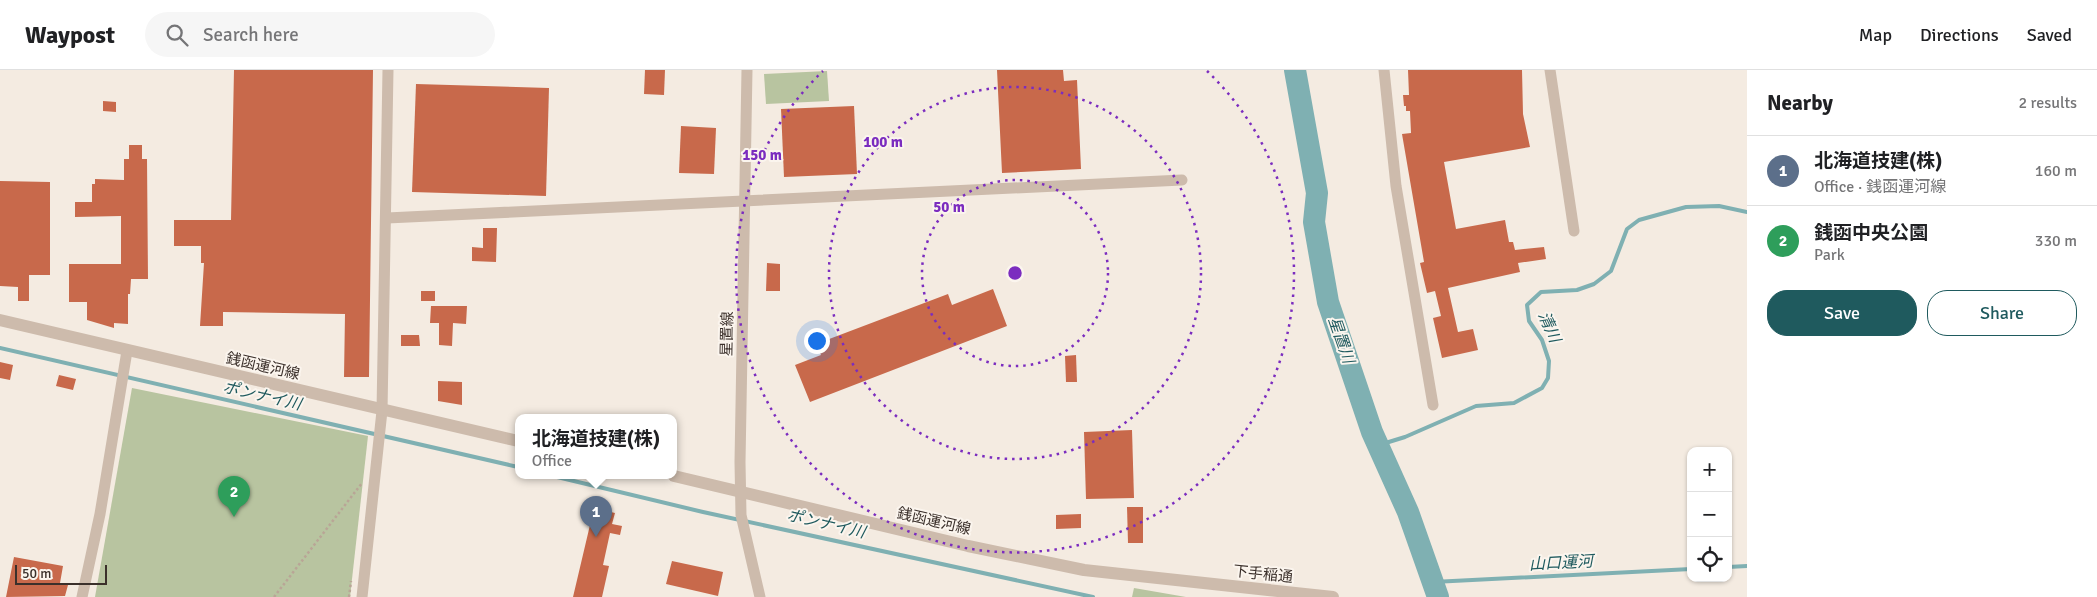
<!DOCTYPE html>
<html lang="en">
<head>
<meta charset="utf-8">
<style>
  :root { --surface:#fff; --page:#f6f6f6; --text:#202124; --muted:#757577; --line:#e0e0e0; --accent:#1f5a5e }
  body { margin:0; font-family:Signika,"Noto Sans JP",sans-serif; background:var(--page); color:var(--text) }
  .controls { position:absolute; right:15px; bottom:15px; display:grid; overflow:hidden; border-radius:10px; box-shadow:0 1px 4px #0004 }
  .controls button { width:45px; height:45px; display:grid; place-items:center; padding:0; border:0; border-bottom:1px solid var(--line); background:var(--surface); color:var(--text); font:25px sans-serif }
  .scale { position:absolute; left:15px; bottom:12px; width:92px; box-sizing:border-box; padding-left:5px; border:2px solid #3b302b; border-top:0; font-size:14px; line-height:18px; white-space:nowrap; color:#3b302b; -webkit-text-stroke:4px #fbf5ee; paint-order:stroke }
  .you { position:absolute; left:816px; top:270px; width:18px; height:18px; margin:-12px; border:4px solid #fff; border-radius:50%; background:#1a73e8; box-shadow:0 0 0 8px #1a73e833 }
  .badge { display:grid; place-items:center; width:32px; height:32px; border-radius:50%; background:var(--accent); color:#fff; font-size:16px; font-weight:700 }
  .pin { position:absolute; translate:-50% -41px; filter:drop-shadow(0 1px 2px #0008) }
  .pin::after { content:''; position:absolute; top:26px; width:18px; height:15px; background:inherit; clip-path:polygon(0 0,100% 0,50% 100%) }
  .popup { position:absolute; left:515px; top:344px; width:162px; height:65px; box-sizing:border-box; display:grid; place-content:center; border-radius:10px; background:var(--surface); filter:drop-shadow(0 1px 4px #0005); font-size:16px; white-space:nowrap; color:var(--muted) }
  .popup b { font-size:19px; color:var(--text) }
  .popup::after { content:''; position:absolute; left:50%; top:100%; margin-left:-10px; border:10px solid transparent; border-top-color:var(--surface) }
  .list { margin:0; padding:0; list-style:none }
  h2 { display:flex; justify-content:space-between; align-items:center; height:65px; margin:0; padding:0 20px; font-size:21px }
  h2 small { font-size:16px; font-weight:400; color:var(--muted) }
  .list li { display:grid; grid-template-columns:32px 1fr auto; gap:15px; align-items:center; box-sizing:border-box; height:70px; padding:0 20px; border-top:1px solid var(--line) }
  .list b { display:block; font-size:19px; white-space:nowrap }
  .list p { margin:0; font-size:16px; white-space:nowrap; color:var(--muted) }
  .list em { font-size:16px; font-style:normal; color:var(--muted) }
  .actions { display:flex; gap:10px; padding:15px 20px }
  .actions a { flex:1; padding:11px 0; border:1px solid var(--accent); border-radius:20px; text-align:center; font-size:18px; color:var(--accent) }
  .actions .main { background:var(--accent); color:#fff }
  .icon { flex:none; width:28px; height:28px; fill:none; stroke:currentColor; stroke-width:2; stroke-linecap:round; stroke-linejoin:round }
  .map { position:relative; flex:none; width:1747px; height:527px; overflow:hidden }
  header { display:flex; align-items:center; gap:30px; box-sizing:border-box; height:70px; padding:0 25px; background:var(--surface); border-bottom:1px solid var(--line) }
  header strong { font-size:24px }
  nav { display:flex; gap:28px; margin-inline-start:auto; font-size:18px }
  .search { width:350px; height:45px; background:var(--page); display:flex; align-items:center; gap:12px; box-sizing:border-box; padding:0 18px; border-radius:28px; color:var(--muted); font-size:19px }
  main { display:flex }
  aside { flex:1; background:var(--surface) }
  .map>svg:first-child { display:block }
  .green { fill:#b8c4a0 }
  .lines { fill:none; stroke-linecap:round; stroke-linejoin:round }
  .stream { stroke:#7fb0b2; stroke-width:4 }
  .river { stroke:#7fb0b2; stroke-width:22 }
  .building { fill:#c8694b }
  .path { stroke:#b9a596; stroke-width:2.5; stroke-dasharray:2.5 2.5; stroke-linecap:butt }
  .minor { stroke:#cdbbac; stroke-width:11 }
  .tertiary { stroke:#cdbbac; stroke-width:12 }
  .ring { fill:none; stroke:#7b2cbf; stroke-width:2.5; stroke-dasharray:2.5 5 }
  .labels { text-anchor:middle; dominant-baseline:central; stroke-width:4; stroke-linejoin:round; paint-order:stroke }
  .street-label { font-size:15px; fill:#3b302b; stroke:#fbf5ee }
  .water-label { font-size:16px; font-style:italic; fill:#1f5a5e; stroke:#fbf5ee }
  .centre { fill:#7b2cbf; stroke:#fbf5ee; stroke-width:2.5 }
  .ring-label { font-size:15px; text-anchor:middle; font-weight:bold; fill:#7b2cbf; stroke:#fbf5ee; stroke-width:4; stroke-linejoin:round; paint-order:stroke }
</style>
</head>
<body>
<header>
<strong>Waypost</strong>
<div class="search"><svg class="icon" aria-label="search" viewBox="0 0 24 24"><circle cx="10" cy="10" r="6"/><path d="M15 15l6 6"/></svg>Search here</div>
<nav><a>Map</a><a>Directions</a><a>Saved</a></nav>
</header>
<main>
<div class="map">
<svg width="1747" height="527" viewBox="0 0 1747 527">
  <rect width="100%" height="100%" fill="#f4ebe1"/>
  <g class="green">
    <path d="M 827,1 L 829,31 L 766,34 L 764,4 Z"/>
    <path d="M 132,318 L 368,366 L 350,527 L 95,527 Z"/>
    <path d="M 1134,518 L 1186,527 L 1132,527 Z"/>
  </g>
  <g class="lines">
    <g class="stream">
      <path d="M 0,278 L 518,397"/>
      <path d="M 1379,375 L 1405,367 L 1476,336 L 1514,333 L 1542,318 L 1548,308 L 1549,291 L 1542,270 L 1529,251 L 1527,235 L 1541,222 L 1577,220 L 1594,214 L 1611,201 L 1627,159 L 1639,150 L 1686,137 L 1719,136 L 1747,142"/>
      <path d="M 553,406 L 703,442 L 1093,527"/>
      <path d="M 1728,497 L 1747,496"/>
      <path d="M 1433,512 L 1691,499"/>
    </g>
    <path class="river" d="M 1295,0 L 1317,123 L 1314,152 L 1328,232 L 1372,362 L 1408,442 L 1438,527"/>
  </g>
  <g class="building">
    <path d="M 234,0 L 373,0 L 369,307 L 344,307 L 345,244 L 223,242 L 223,256 L 200,256 L 204,193 L 201,193 L 201,176 L 174,176 L 174,150 L 231,150 Z"/>
    <path d="M 645,0 L 665,0 L 664,25 L 644,24 Z"/>
    <path d="M 997,0 L 1063,0 L 1064,11 L 1077,10 L 1081,99 L 1002,103 Z"/>
    <path d="M 1408,0 L 1522,0 L 1523,44 L 1530,77 L 1444,92 L 1456,159 L 1505,150 L 1509,172 L 1513,172 L 1515,180 L 1544,177 L 1546,189 L 1518,193 L 1520,202 L 1448,218 L 1458,262 L 1473,259 L 1478,280 L 1442,288 L 1433,248 L 1441,246 L 1435,221 L 1427,223 L 1420,193 L 1424,192 L 1402,64 L 1411,63 L 1410,41 L 1406,41 L 1406,36 L 1404,36 L 1403,25 L 1409,25 Z"/>
    <path d="M 416,14 L 549,18 L 546,126 L 412,122 Z"/>
    <path d="M 103,31 L 116,32 L 116,42 L 103,41 Z"/>
    <path d="M 854,36 L 857,104 L 784,107 L 781,39 Z"/>
    <path d="M 681,56 L 716,58 L 714,104 L 679,103 Z"/>
    <path d="M 129,75 L 142,75 L 142,89 L 147,89 L 148,209 L 131,209 L 130,224 L 128,224 L 128,254 L 114,253 L 114,258 L 87,250 L 87,232 L 69,232 L 69,194 L 121,194 L 121,146 L 75,147 L 75,132 L 92,132 L 92,114 L 95,114 L 95,109 L 124,110 L 124,89 L 129,89 Z"/>
    <path d="M 0,111 L 50,112 L 50,205 L 29,205 L 29,231 L 18,231 L 18,217 L 0,216 Z"/>
    <path d="M 483,158 L 497,158 L 496,192 L 472,191 L 472,177 L 483,178 Z"/>
    <path d="M 767,193 L 780,194 L 780,221 L 766,221 Z"/>
    <path d="M 993,219 L 1007,256 L 810,332 L 795,295 L 821,285 L 816,274 L 948,224 L 952,235 Z"/>
    <rect x="421" y="221" width="14" height="10"/>
    <path d="M 431,236 L 467,236 L 466,254 L 453,253 L 452,276 L 439,275 L 439,253 L 430,253 Z"/>
    <path d="M 401,265 L 419,265 L 420,276 L 401,276 Z"/>
    <path d="M 1076,285 L 1077,312 L 1066,312 L 1065,286 Z"/>
    <path d="M 0,292 L 13,295 L 10,310 L 0,308 Z"/>
    <path d="M 59,305 L 76,309 L 73,320 L 56,316 Z"/>
    <path d="M 438,311 L 462,312 L 462,335 L 438,331 Z"/>
    <path d="M 1132,360 L 1134,428 L 1086,429 L 1084,362 Z"/>
    <path d="M 1127,437 L 1143,437 L 1143,473 L 1128,473 Z"/>
    <path d="M 594,438 L 615,443 L 612,454 L 622,456 L 620,465 L 610,463 L 603,495 L 609,496 L 602,527 L 573,527 Z"/>
    <path d="M 1081,444 L 1081,458 L 1056,459 L 1056,445 Z"/>
    <path d="M 14,487 L 63,496 L 60,513 L 68,515 L 65,526 L 6,527 Z"/>
    <path d="M 672,491 L 723,502 L 718,526 L 666,514 Z"/>
  </g>
  <g class="lines">
    <g class="path">
      <path d="M 274,527 L 362,413"/>
      <path d="M 349,527 L 351,511"/>
    </g>
    <g class="minor">
      <path d="M 747,0 L 740,392 L 741,445 L 760,527"/>
      <path d="M 1384,0 L 1396,116 L 1433,335"/>
      <path d="M 1550,0 L 1574,161"/>
      <path d="M 387,148 L 1182,110"/>
      <path d="M 82,527 L 100,444 L 127,281"/>
      <path d="M 362,527 L 382,341 L 388,0"/>
    </g>
    <g class="tertiary">
      <path d="M 0,250 L 518,371"/>
      <path d="M 674,406 L 968,476 L 1084,500 L 1333,527"/>
    </g>
  </g>
  <g class="ring">
    <circle cx="1015" cy="203" r="93"/>
    <circle cx="1015" cy="203" r="186"/>
    <path d="M1207 1A279 279 0 1 1 823 1"/>
  </g>
  <g class="labels">
    <g class="street-label">
      <text transform="translate(727 264) rotate(-89)">星置線</text>
      <text transform="translate(263 296) rotate(13)">銭函運河線</text>
      <text transform="translate(934 451) rotate(13)">銭函運河線</text>
      <text transform="translate(1263 504) rotate(6)">下手稲通</text>
    </g>
    <g class="water-label">
      <text transform="translate(1549 257) rotate(66)">清川</text>
      <text transform="translate(1341 270) rotate(71)">星置川</text>
      <text transform="translate(262 326) rotate(13)">ポンナイ川</text>
      <text transform="translate(826 454) rotate(13)">ポンナイ川</text>
      <text transform="translate(1561 493) rotate(-3)">山口運河</text>
    </g>
  </g>
  <circle cx="1015" cy="203" r="8" class="centre"/>
  <g class="ring-label">
    <text x="883" y="77">100 m</text>
    <text x="762" y="90">150 m</text>
    <text x="949" y="142">50 m</text>
  </g>
</svg>
<div class="controls">
<button>+</button>
<button>−</button>
<button><svg class="icon" aria-label="locate" viewBox="0 0 24 24"><circle cx="12" cy="12" r="6"/><path d="M12 2v4M12 18v4M2 12h4M18 12h4"/></svg></button>
</div>
<div class="scale">50 m</div>
<div class="you"></div>
<div class="pin badge" style="left:596px;top:467px;background:#5c6f8a">1</div>
<div class="popup"><b>北海道技建(株)</b>Office</div>
<div class="pin badge" style="left:234px;top:447px;background:#2e9e5b">2</div>
</div>
<aside>
<h2>Nearby<small>2 results</small></h2>
<ul class="list">
<li><span class="badge" style="background:#5c6f8a">1</span><div><b>北海道技建(株)</b><p>Office · 銭函運河線</p></div><em>160 m</em></li>
<li><span class="badge" style="background:#2e9e5b">2</span><div><b>銭函中央公園</b><p>Park</p></div><em>330 m</em></li>
</ul>
<div class="actions"><a class="main">Save</a><a>Share</a></div>
</aside>
</main>
</body>
</html>
